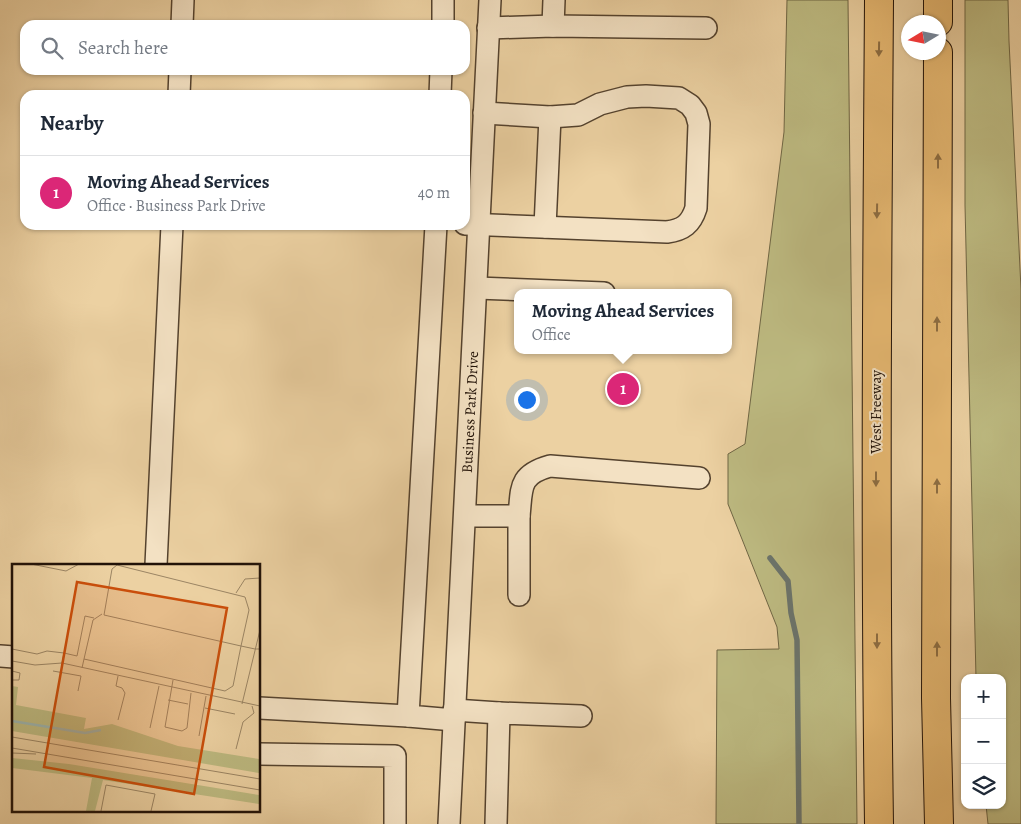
<!DOCTYPE html>
<html lang="en">
<head>
<meta charset="utf-8">
<style>
  :root { --surface:#fff; --page:#f6f6f7; --text:#1f2937; --muted:#747a83; --line:#e0e1e3; --accent:#db2777 }
  body { margin:0; font-family:Alegreya,serif; background:var(--page); color:var(--text) }
  .controls { position:absolute; right:15px; bottom:15px; display:grid; overflow:hidden; border-radius:10px; box-shadow:0 1px 4px #0004 }
  .controls button { width:45px; height:45px; display:grid; place-items:center; padding:0; border:0; border-bottom:1px solid var(--line); background:var(--surface); color:var(--text); font:25px sans-serif }
  .compass { position:absolute; left:901px; top:15px; width:45px; height:45px; border-radius:50%; background:var(--surface); box-shadow:0 1px 4px #0004; rotate:260deg }
  .you { position:absolute; left:526px; top:399px; width:18px; height:18px; margin:-12px; border:4px solid #fff; border-radius:50%; background:#1a73e8; box-shadow:0 0 0 8px #1a73e833 }
  .badge { display:grid; place-items:center; width:32px; height:32px; border-radius:50%; background:var(--accent); color:#fff; font-size:16px; font-weight:700 }
  .pin { position:absolute; translate:-50% -50%; border:2px solid #fff; box-shadow:0 1px 5px #0006 }
  .popup { position:absolute; left:514px; top:289px; width:218px; height:65px; box-sizing:border-box; display:grid; place-content:center; border-radius:10px; background:var(--surface); filter:drop-shadow(0 1px 4px #0005); font-size:16px; white-space:nowrap; color:var(--muted) }
  .popup b { font-size:19px; color:var(--text) }
  .popup::after { content:''; position:absolute; left:50%; top:100%; margin-left:-10px; border:10px solid transparent; border-top-color:var(--surface) }
  .list { margin:0; padding:0; list-style:none }
  h2 { display:flex; justify-content:space-between; align-items:center; height:65px; margin:0; padding:0 20px; font-size:21px }
  h2 small { font-size:16px; font-weight:400; color:var(--muted) }
  .list li { display:grid; grid-template-columns:32px 1fr auto; gap:15px; align-items:center; box-sizing:border-box; height:75px; padding:0 20px; border-top:1px solid var(--line) }
  .list b { display:block; font-size:19px; white-space:nowrap }
  .list p { margin:0; font-size:16px; white-space:nowrap; color:var(--muted) }
  .list em { font-size:16px; font-style:normal; color:var(--muted) }
  .icon { flex:none; width:28px; height:28px; fill:none; stroke:currentColor; stroke-width:2; stroke-linecap:round; stroke-linejoin:round }
  .map { position:relative; flex:none; width:1021px; height:824px; overflow:hidden }
  .search { position:absolute; background:var(--surface); box-shadow:0 1px 4px #0004; left:20px; top:20px; width:450px; height:55px; display:flex; align-items:center; gap:12px; box-sizing:border-box; padding:0 18px; border-radius:15px; color:var(--muted); font-size:19px }
  .panel { position:absolute; background:var(--surface); box-shadow:0 1px 4px #0004; left:20px; top:90px; width:450px; height:140px; border-radius:15px }
  .map>svg:first-child { display:block }
  .grass { fill:#bdba81; stroke:#6f6644 }
  .lines { fill:none; stroke-linecap:round; stroke-linejoin:round }
  .stream { stroke:#6b746c; stroke-width:5.5 }
  .minor-casing { stroke:#54422e; stroke-width:24 }
  .highway-casing { stroke:#211208; stroke-width:30 }
  .minor { stroke:#f3e1c3; stroke-width:21 }
  .highway { stroke:#e6b871; stroke-width:28 }
  .oneway { fill:#8d6d42 }
  .labels { text-anchor:middle; dominant-baseline:central; stroke-width:4; stroke-linejoin:round; paint-order:stroke }
  .street-label { font-size:15px; fill:#211208; stroke:#f3e1c3 }
  .inset-river { fill:none; stroke:#9cb5af; stroke-width:2.5 }
  .inset-road { fill:none; stroke:#9b8564; stroke-width:1 }
  .view { fill:#ca4e0b; fill-opacity:0.15; stroke:#ca4e0b; stroke-width:2.5 }
  .inset-edge { fill:none; stroke:#211208; stroke-width:2.5 }
</style>
</head>
<body>
<div class="map">
<svg width="1021" height="824" viewBox="0 0 1021 824">
  <rect width="100%" height="100%" fill="#ecd1a2"/>
  <filter id="stains"><feTurbulence type="fractalNoise" baseFrequency=".004" numOctaves="4"/><feColorMatrix values="0 0 0 0 .2 0 0 0 0 .09 0 0 0 0 .02 0 0 0 .5 -.17"/></filter>
  <radialGradient id="worn" r=".72"><stop offset=".6" stop-color="#630" stop-opacity="0"/><stop offset="1" stop-color="#630" stop-opacity=".3"/></radialGradient>
  <g class="grass">
    <path d="M 787,0 L 848,0 L 857,824 L 716,824 L 717,650 L 779,649 L 777,627 L 728,504 L 728,454 L 745,444 L 784,132 Z"/>
    <path d="M 965,0 L 1008,0 L 1009,41 L 1021,289 L 1021,824 L 988,824 L 986,805 L 1002,805 L 1002,678 L 976,678 L 965,205 Z"/>
  </g>
  <g class="lines">
    <path class="stream" d="M 770,558 L 788,581 L 791,613 L 797,640 L 799,824"/>
    <g class="minor-casing">
      <g id="minor">
        <path d="M 182,25 L 183,0"/>
        <path d="M 443,25 L 443,0"/>
        <path d="M 553,26 L 554,0"/>
        <path d="M 488,28 L 553,26 L 706,28"/>
        <path d="M 179,95 L 180,70"/>
        <path d="M 440,95 L 441,70"/>
        <path d="M 465,224 L 667,232 C 683,230 691,224 696,208 L 699,124 L 696,113 L 690,105 L 679,98 L 646,96 L 627,97 L 600,104 L 578,115 L 550,117 L 484,113"/>
        <path d="M 436,225 L 408,716 L 454,720"/>
        <path d="M 545,227 L 550,117"/>
        <path d="M 477,288 L 604,293"/>
        <path d="M 465,516 L 519,516 C 522,488 518,475 550,466 L 699,478"/>
        <path d="M 519,516 L 519,595"/>
        <path d="M 156,565 L 172,225"/>
        <path d="M 0,656 L 14,657"/>
        <path d="M 259,708 L 408,716"/>
        <path d="M 454,710 L 499,713"/>
        <path d="M 259,754 L 395,756 L 395,824"/>
        <path d="M 449,824 L 490,0"/>
        <path d="M 496,824 L 499,713 L 581,716"/>
      </g>
    </g>
    <g class="highway-casing">
      <g id="highway">
        <path d="M 879,0 C 877,275 875,549 879,824"/>
        <path d="M 938,22 L 938,0"/>
        <path d="M 938,52 L 936,698 L 939,824"/>
      </g>
    </g>
    <use href="#minor" class="minor"/>
    <use href="#highway" class="highway"/>
  </g>
  <defs><path id="oneway-solid" d="M-6-.8H1V-3.2L6.5 0L1 3.2V.8H-6Z" transform="scale(1.25)"/></defs>
  <g class="oneway">
    <use href="#oneway-solid" transform="translate(879 49) rotate(91)"/>
    <use href="#oneway-solid" transform="translate(938 161) rotate(-90)"/>
    <use href="#oneway-solid" transform="translate(877 211) rotate(91)"/>
    <use href="#oneway-solid" transform="translate(937 324) rotate(-90)"/>
    <use href="#oneway-solid" transform="translate(876 479) rotate(90)"/>
    <use href="#oneway-solid" transform="translate(937 486) rotate(-90)"/>
    <use href="#oneway-solid" transform="translate(877 641) rotate(90)"/>
    <use href="#oneway-solid" transform="translate(937 649) rotate(-90)"/>
  </g>
  <g class="labels">
    <g class="street-label">
      <text transform="translate(470 412) rotate(-87)">Business Park Drive</text>
      <text transform="translate(876 412) rotate(-90)">West Freeway</text>
    </g>
  </g>
  <g transform="translate(12 564)">
    <rect width="248" height="248" fill="#ecd1a2"/>
    <path d="M 0,122 L 6,123 L 4,141 L 74,154 L 72,165 L 100,160 L 166,182 L 247,195 L 247,209 L 0,167 ZM 0,194 L 57,200 L 247,231 L 247,240 L 91,216 L 83,247 L 74,247 L 80,214 L 0,204 Z" fill="#bdba81"/>
    <path class="inset-river" d="M 0,157 L 73,169 L 89,166"/>
    <path class="inset-road" d="M 19,0 L 54,7 L 67,0M 248,25 L 248,45M 224,29 L 233,15 L 248,14M 0,85 L 25,90 L 35,87 L 52,89M 72,95 L 81,56 L 90,50M 0,97 L 23,101 L 50,99 L 248,142M 50,99 L 52,89 L 65,92 L 73,52 L 82,54M 70,104 L 72,95 L 213,127 L 221,122 L 229,82 L 237,46 L 233,33 L 105,1 L 100,5 L 92,51 L 229,82 L 243,85 L 248,85M 0,107 L 8,109 L 7,116 L 0,116M 41,107 L 69,112 L 66,127M 161,116 L 153,163 L 170,167 L 175,164 L 179,129M 156,136 L 176,140M 230,140 L 248,66M 193,144 L 223,150M 106,156 L 113,129 L 110,124 L 104,122 L 106,112M 138,164 L 147,122M 187,172 L 194,132M 0,173 L 248,215M 0,184 L 248,226M 224,185 L 231,158 L 242,149 L 240,142M 0,189 L 24,190M 89,247 L 94,221 L 143,230 L 139,247"/>
    <path class="view" d="M 65,18 L 215,44 L 182,230 L 32,203 Z"/>
    <rect width="248" height="248" class="inset-edge"/>
  </g>
  <rect width="100%" height="100%" filter="url(#stains)"/>
  <rect width="100%" height="100%" fill="url(#worn)"/>
</svg>
<div class="controls">
<button>+</button>
<button>−</button>
<button><svg class="icon" aria-label="layers" viewBox="0 0 24 24"><path d="M12 4l9 5-9 5-9-5zM3 14l9 5 9-5"/></svg></button>
</div>
<svg class="compass" viewBox="-18 -18 36 36"><path d="M0-13l5 13h-10z" fill="#e53935"/><path d="M0 13l5-13h-10z" fill="#747a83"/></svg>
<div class="you"></div>
<div class="pin badge" style="left:623px;top:389px">1</div>
<div class="popup"><b>Moving Ahead Services</b>Office</div>
<div class="search"><svg class="icon" aria-label="search" viewBox="0 0 24 24"><circle cx="10" cy="10" r="6"/><path d="M15 15l6 6"/></svg>Search here</div>
<section class="panel">
<h2>Nearby<small></small></h2>
<ul class="list">
<li><span class="badge">1</span><div><b>Moving Ahead Services</b><p>Office · Business Park Drive</p></div><em>40 m</em></li>
</ul>
</section>
</div>
</body>
</html>
